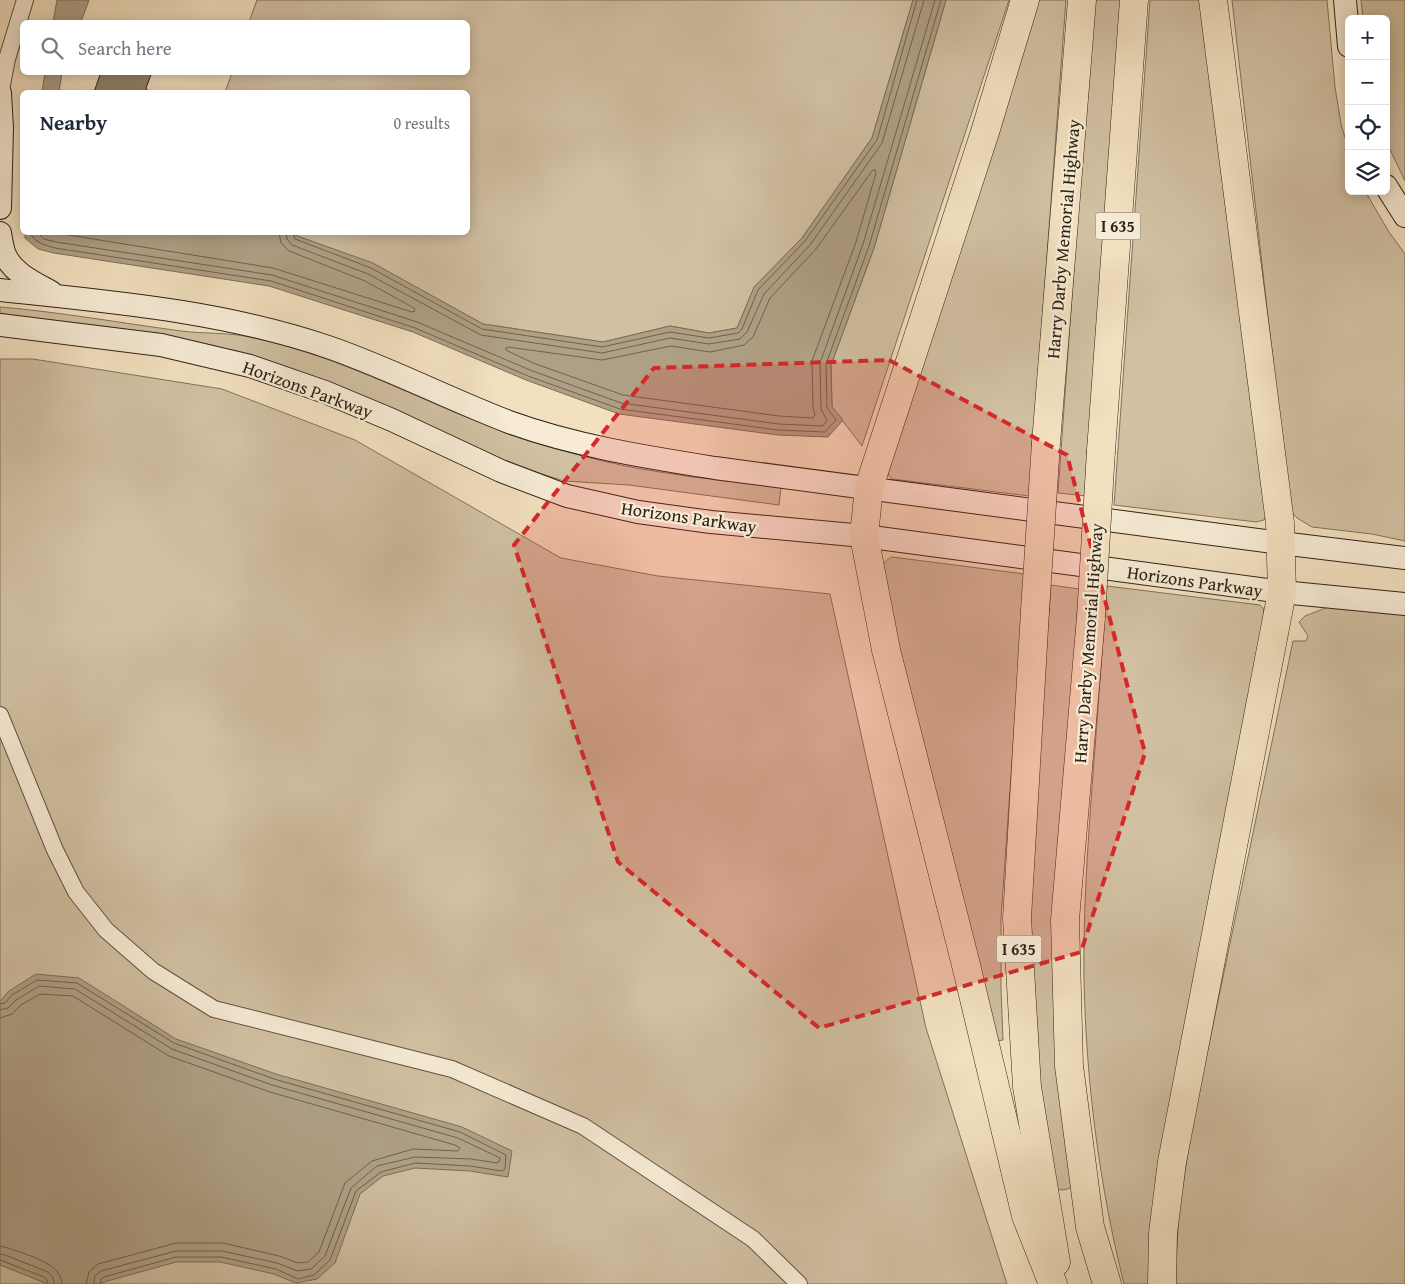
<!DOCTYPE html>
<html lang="en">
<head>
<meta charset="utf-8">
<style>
  :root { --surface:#fff; --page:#f2f2f3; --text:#1f2937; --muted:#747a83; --line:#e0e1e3 }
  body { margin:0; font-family:"Gentium Book Plus",serif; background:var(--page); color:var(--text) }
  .controls { position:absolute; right:15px; top:15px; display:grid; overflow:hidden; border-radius:8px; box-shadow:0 2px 12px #0003 }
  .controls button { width:45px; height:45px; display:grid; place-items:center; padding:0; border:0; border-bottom:1px solid var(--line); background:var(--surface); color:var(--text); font:25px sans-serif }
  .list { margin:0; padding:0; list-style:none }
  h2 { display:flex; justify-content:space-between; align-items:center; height:65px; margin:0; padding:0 20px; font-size:21px }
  h2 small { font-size:16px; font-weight:400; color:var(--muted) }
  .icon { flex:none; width:28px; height:28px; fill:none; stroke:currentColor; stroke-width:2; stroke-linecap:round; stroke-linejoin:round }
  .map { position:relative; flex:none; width:1405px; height:1284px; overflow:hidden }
  .search { position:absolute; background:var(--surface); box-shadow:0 2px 12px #0003; left:20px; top:20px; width:450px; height:55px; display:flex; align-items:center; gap:12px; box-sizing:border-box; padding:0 18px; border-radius:8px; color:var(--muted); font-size:19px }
  .panel { position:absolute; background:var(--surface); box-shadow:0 2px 12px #0003; left:20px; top:90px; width:450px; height:145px; border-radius:8px }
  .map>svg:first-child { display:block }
  .green { fill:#d1c0a2; stroke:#80725c }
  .water { fill:#afa085; stroke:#7b6e58 }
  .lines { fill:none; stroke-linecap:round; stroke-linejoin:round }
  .shore { stroke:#6e624d; stroke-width:1 }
  .building { fill:#94856d; stroke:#2e2315 }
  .street-casing { stroke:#5f5240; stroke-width:18 }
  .secondary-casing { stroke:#2e2315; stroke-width:24 }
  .highway-casing { stroke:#2e2315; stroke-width:29 }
  .street { stroke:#f7ebd5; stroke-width:16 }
  .secondary { stroke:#f7ebd5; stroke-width:22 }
  .highway { stroke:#f2e0bf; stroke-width:28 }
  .highway-bridge-casing { stroke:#2e2315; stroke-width:29; stroke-linecap:butt }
  .highway-bridge { stroke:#f2e0bf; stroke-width:28 }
  .marked { fill:#d62828; fill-opacity:0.2; stroke:#d62828; stroke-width:4; stroke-dasharray:10 6; stroke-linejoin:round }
  .labels { text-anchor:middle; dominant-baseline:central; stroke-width:4.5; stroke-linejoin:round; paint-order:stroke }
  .shield { fill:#f7ebd5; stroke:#6a5f4f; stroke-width:1 }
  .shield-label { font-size:16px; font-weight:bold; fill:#2e2315 }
  .street-label { font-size:18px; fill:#2e2315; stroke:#f7ebd5 }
</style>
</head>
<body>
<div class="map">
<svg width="1405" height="1284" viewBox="0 0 1405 1284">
  <rect width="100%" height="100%" fill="#f2e0bf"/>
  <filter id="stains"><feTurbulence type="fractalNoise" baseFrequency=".004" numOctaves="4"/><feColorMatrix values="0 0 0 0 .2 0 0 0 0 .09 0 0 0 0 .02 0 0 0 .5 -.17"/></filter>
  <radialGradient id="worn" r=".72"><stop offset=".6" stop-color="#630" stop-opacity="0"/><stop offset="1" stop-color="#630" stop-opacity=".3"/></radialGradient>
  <g class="green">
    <path d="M 257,0 L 913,0 L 872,138 L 802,238 L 754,288 L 737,328 L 709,333 L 670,326 L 603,342 L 483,324 L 373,264 L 289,233 L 468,232 L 468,92 L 225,92 L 232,73 L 468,72 L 468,22 L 249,22 Z"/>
    <path d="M 946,0 L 1009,0 L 862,446 L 832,407 L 831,365 L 874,248 Z"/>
    <path d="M 1037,0 L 1066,0 L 1029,496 L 892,479 L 888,475 L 889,468 Z"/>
    <path d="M 1093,0 L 1122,0 L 1087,496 L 1058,493 Z"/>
    <path d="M 1150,0 L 1205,0 L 1266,516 L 1264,520 L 1256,522 L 1114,505 Z"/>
    <path d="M 1232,0 L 1327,0 L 1335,87 L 1341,124 L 1349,151 L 1349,191 L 1365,191 L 1389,232 L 1405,254 L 1405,541 L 1372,534 L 1312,527 L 1297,518 L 1290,510 Z"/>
    <path d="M 1361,0 L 1405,0 L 1405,181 L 1386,141 L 1386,19 L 1363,19 Z"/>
    <path d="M 0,307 C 60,312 121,323 181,331 C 204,334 227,332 249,337 C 344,356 428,406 519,437 C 565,452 612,465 660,472 C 700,479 741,482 781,487 L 779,505 L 629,485 L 564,481 L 504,462 L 356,397 L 0,318 Z"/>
    <path d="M 0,359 L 33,359 L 222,389 L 355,440 L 561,558 L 658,576 L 830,594 L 926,1028 L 1007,1284 L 0,1284 Z"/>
    <path d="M 892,557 L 1025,574 L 1001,918 L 1001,989 L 1003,1040 L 997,1041 L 885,591 C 883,578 877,563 892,557 Z"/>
    <path d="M 1051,585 L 1079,589 L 1059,881 L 1075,1182 C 1069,1191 1063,1192 1052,1187 L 1028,1031 L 1030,878 Z"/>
    <path d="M 1107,586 L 1260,605 L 1263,608 L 1264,613 L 1150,1284 L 1124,1284 C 1099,1184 1086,1081 1084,978 C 1083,910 1088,842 1093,774 C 1098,712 1102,649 1107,586 Z"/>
    <path d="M 1328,607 L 1405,611 L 1405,1284 L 1175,1284 L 1179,1210 L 1193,1121 L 1293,641 L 1306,641 L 1308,636 L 1299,622 L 1305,616 Z"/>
  </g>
  <g class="water">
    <path d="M 57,0 L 89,0 L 81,22 L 53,22 Z"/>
    <path d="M 913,0 L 946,0 L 874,248 L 831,365 L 832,407 L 843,420 L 828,437 L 778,435 L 619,414 L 526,380 L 413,332 L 269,286 L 54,253 L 38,249 L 25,238 L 25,232 L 289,233 L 373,263 L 483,324 L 603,342 L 670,326 L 709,333 L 737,328 L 754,287 L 802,238 L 872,138 Z"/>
    <path d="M 45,73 L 62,73 L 59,92 L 42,92 Z"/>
    <path d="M 36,974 L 79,978 L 176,1039 L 276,1074 L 462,1127 L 512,1151 L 508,1177 L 470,1171 L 415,1168 L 383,1176 L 360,1194 L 335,1263 L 317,1279 L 296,1283 L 274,1274 L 220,1262 L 176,1262 L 97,1284 L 48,1284 L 0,1265 L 0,1001 L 9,991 Z"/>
  </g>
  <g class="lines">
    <g class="shore">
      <path d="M 875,170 L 876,173 L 856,242 L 812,361 L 813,407 L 815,415 L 813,418 L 779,416 L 623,395 L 533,363 L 506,350 L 506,348 L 508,347 L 602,360 L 671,346 L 710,352 L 744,345 L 753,337 L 770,298 L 816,249 L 872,171 Z"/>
      <path d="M 30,232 C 34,243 45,245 55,248 L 271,281 L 415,328 L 528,376 L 620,409 L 778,430 L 825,432 L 836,420 L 827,408 L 826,364 L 869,246 L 941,0"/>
      <path d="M 37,232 L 44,239 L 56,242 L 272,275 L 417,322 L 530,370 L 621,403 L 779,424 L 823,426 L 827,420 L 821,409 L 820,363 L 863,244 L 935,0"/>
      <path d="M 50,232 L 273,268 L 412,312 L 415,311 L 414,308 L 365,281 L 289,251 L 281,243 L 279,232"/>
      <path d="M 286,232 L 287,239 L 292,245 L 368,274 L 481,335 L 602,353 L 670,338 L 709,344 L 740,339 L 747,332 L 764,294 L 810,245 L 882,143 L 924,0"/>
      <path d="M 292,232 L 295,239 L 371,268 L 482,329 L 602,347 L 670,332 L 709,338 L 738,333 L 742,329 L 758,290 L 805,241 L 877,140 L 917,0"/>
      <path d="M 0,1004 L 5,1003 L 12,995 L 37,980 L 77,983 L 174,1043 L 274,1079 L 460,1132 L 506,1155 L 505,1169 L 502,1171 L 470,1166 L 415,1163 L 381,1172 L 356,1191 L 330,1260 L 314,1275 L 298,1279 L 276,1269 L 221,1257 L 176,1257 L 104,1277 L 101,1279 L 100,1284"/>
      <path d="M 0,1010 L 8,1008 L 16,1000 L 39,986 L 75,989 L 172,1049 L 272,1085 L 458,1138 L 500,1158 L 499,1162 L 497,1163 L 471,1159 L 415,1157 L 377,1166 L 351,1188 L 325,1256 L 311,1269 L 298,1271 L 277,1263 L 222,1251 L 176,1251 L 101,1271 L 95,1276 L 94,1284"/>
      <path d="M 0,1018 L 12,1014 L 21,1005 L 40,994 L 73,996 L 169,1056 L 270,1092 L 455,1145 L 460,1148 L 458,1151 L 413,1149 L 372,1161 L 345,1183 L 319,1252 L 308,1262 L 298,1263 L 279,1256 L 223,1243 L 176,1243 L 98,1264 L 89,1272 L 86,1284"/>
      <path d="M 0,1246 L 8,1248 C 26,1255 61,1262 62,1284"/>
      <path d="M 0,1254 L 5,1255 L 48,1272 L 53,1277 L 54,1284"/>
      <path d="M 0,1260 L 44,1277 L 47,1280 L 48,1284"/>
    </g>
  </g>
  <path class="building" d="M 101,72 L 152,72 L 146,88 L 148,92 L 94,92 Z"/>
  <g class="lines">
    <g class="street-casing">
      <g id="street">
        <path d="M 0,95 L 7,59 L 25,0"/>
        <path d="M 0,715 L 55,850 L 76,892 L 106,930 L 153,971 L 214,1009 L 452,1069 L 583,1126 L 753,1239 L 799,1284"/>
      </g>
    </g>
    <g class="secondary-casing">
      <g id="secondary">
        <path d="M 1345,0 L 1349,46"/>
        <path d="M 1386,186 L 1405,216"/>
        <path d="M 0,208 L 2,128 L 0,93"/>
        <path d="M 0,233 C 1,239 2,246 4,252 C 10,272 35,283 51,292"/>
        <path d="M 0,290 C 112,302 224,311 331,348 C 391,369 449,399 509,422 C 575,446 646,457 715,468 L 1281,543 L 1405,558"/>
        <path d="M 0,325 L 161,345 L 250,366 L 325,392 L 392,420 L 501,471 L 567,496 L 638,512 L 711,522 L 864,536 L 1282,592 L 1405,604"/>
      </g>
    </g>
    <g class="highway-casing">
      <g id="highway">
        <path d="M 1025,0 L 985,132 L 869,487 L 864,536 L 886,650 L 966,965 L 1026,1216 L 1053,1284"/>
        <path d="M 1046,443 L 1082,0"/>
        <path d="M 1101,451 L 1134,0"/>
        <path d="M 1035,611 L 1017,918 L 1027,1087 L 1056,1262"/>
        <path d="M 1091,617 L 1065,920 L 1069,1066 L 1090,1227 L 1107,1284"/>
        <path d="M 1162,1284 L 1163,1233 L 1172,1162 L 1282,592 L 1280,523 L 1213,0"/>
      </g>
    </g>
    <use href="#street" class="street"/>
    <use href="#secondary" class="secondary"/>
    <use href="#highway" class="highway"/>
    <g class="highway-bridge-casing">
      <g id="highway-bridge">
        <path d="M 1035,611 L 1046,443"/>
        <path d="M 1091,617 L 1101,451"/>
      </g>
    </g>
    <use href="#highway-bridge" class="highway-bridge"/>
  </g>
  <path class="marked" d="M 889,360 L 1067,455 L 1145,753 L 1081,952 L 819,1028 L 618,862 L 514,545 L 654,368 Z"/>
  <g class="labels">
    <g class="shield">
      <rect x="1095.5" y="212.5" width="45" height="27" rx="4"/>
      <rect x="996.5" y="935.5" width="45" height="27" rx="4"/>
    </g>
    <g class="shield-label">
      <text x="1118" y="226">I 635</text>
      <text x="1019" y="949">I 635</text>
    </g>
    <g class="street-label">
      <text transform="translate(1063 239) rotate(-85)">Harry Darby Memorial Highway</text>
      <text transform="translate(308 389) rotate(20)">Horizons Parkway</text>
      <text transform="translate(689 517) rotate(8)">Horizons Parkway</text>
      <text transform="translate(1195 581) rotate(8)">Horizons Parkway</text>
      <text transform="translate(1088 643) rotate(-86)">Harry Darby Memorial Highway</text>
    </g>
  </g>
  <rect width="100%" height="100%" filter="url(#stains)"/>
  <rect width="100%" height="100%" fill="url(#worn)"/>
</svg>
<div class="controls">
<button>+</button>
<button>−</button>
<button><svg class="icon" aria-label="locate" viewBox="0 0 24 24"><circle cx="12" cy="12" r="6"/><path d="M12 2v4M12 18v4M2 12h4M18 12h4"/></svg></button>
<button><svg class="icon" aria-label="layers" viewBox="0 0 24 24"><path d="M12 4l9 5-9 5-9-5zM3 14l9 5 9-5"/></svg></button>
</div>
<div class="search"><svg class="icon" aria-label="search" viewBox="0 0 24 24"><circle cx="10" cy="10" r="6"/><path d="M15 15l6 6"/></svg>Search here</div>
<section class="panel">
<h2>Nearby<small>0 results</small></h2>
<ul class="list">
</ul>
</section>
</div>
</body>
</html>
